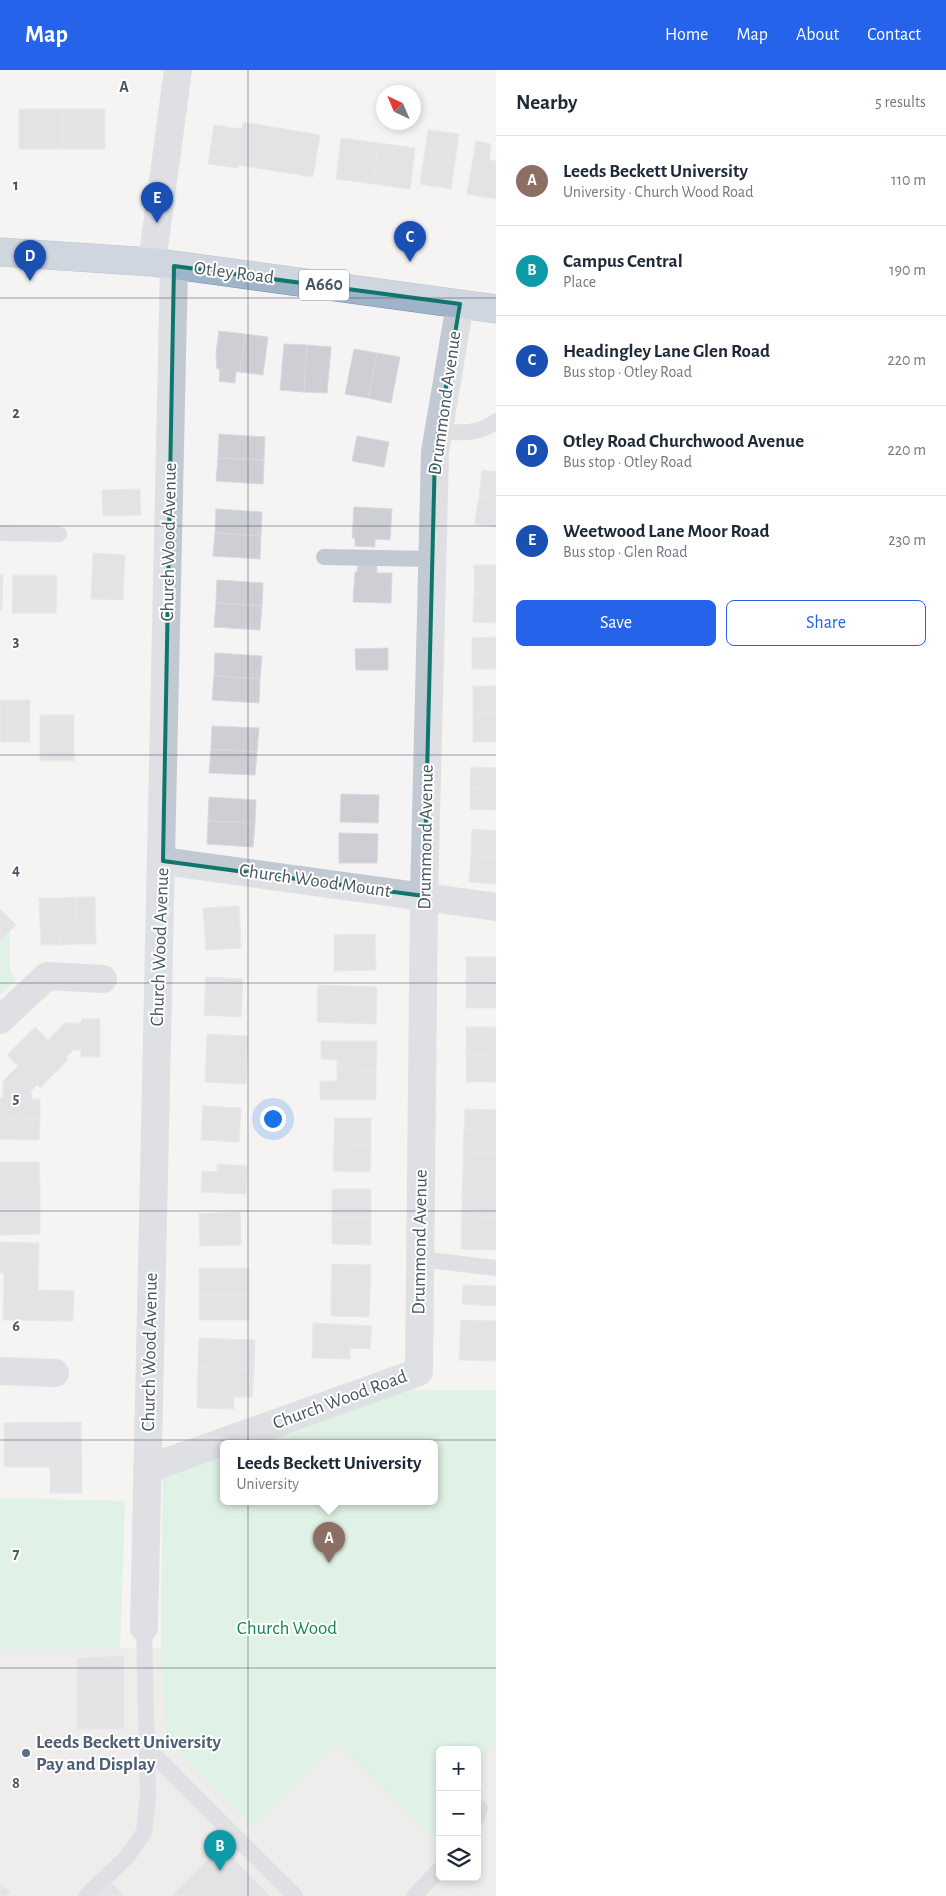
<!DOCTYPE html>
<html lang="en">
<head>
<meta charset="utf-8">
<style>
  :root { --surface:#fff; --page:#f2f2f3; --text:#1f2937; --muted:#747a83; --line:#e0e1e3; --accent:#2563eb }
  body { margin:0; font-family:"Alegreya Sans",sans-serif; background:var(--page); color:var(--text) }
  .controls { position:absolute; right:15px; bottom:15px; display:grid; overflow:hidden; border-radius:8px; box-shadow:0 2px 8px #0003 }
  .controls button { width:45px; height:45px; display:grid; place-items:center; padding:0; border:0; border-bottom:1px solid var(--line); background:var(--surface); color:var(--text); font:25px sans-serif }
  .compass { position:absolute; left:376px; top:15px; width:45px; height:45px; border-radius:50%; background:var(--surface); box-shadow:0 2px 8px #0003; rotate:316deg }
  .you { position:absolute; left:272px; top:1048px; width:18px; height:18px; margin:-12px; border:4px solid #fff; border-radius:50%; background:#1a73e8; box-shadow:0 0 0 8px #1a73e833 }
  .badge { display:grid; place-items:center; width:32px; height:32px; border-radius:50%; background:var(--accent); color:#fff; font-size:16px; font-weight:700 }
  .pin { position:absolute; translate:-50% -41px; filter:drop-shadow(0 1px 2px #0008) }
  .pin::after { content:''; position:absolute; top:26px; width:18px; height:15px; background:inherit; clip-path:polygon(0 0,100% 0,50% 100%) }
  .popup { position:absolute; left:220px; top:1370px; width:218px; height:65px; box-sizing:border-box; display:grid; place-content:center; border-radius:8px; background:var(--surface); filter:drop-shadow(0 1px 4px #0005); font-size:16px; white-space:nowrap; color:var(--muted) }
  .popup b { font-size:19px; color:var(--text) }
  .popup::after { content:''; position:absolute; left:50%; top:100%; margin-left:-10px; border:10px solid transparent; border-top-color:var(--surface) }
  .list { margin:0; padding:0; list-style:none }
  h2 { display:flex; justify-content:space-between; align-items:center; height:65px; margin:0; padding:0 20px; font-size:21px }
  h2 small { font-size:16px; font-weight:400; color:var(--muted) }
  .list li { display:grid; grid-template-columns:32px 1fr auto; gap:15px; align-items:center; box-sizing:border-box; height:90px; padding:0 20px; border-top:1px solid var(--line) }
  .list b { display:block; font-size:19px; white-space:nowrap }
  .list p { margin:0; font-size:16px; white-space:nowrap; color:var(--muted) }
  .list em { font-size:16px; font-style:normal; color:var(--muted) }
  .actions { display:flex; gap:10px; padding:15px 20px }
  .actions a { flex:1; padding:11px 0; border:1px solid var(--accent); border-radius:8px; text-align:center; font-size:18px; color:var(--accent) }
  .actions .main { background:var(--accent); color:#fff }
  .icon { flex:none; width:28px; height:28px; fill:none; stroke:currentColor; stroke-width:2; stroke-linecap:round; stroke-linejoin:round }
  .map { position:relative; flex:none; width:496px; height:1826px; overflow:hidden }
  header { display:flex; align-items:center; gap:30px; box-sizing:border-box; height:70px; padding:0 25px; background:var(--accent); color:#fff }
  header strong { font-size:24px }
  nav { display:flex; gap:28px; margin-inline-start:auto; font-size:18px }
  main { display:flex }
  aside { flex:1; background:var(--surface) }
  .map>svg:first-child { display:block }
  .education { fill:#e6e4e5; fill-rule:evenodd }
  .green { fill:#c3f1d5 }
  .building { fill:#cdcfd5; stroke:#d7d9de }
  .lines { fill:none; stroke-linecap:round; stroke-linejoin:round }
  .trunk-casing { stroke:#7690ad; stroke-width:29 }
  .service { stroke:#c1cad2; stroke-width:16 }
  .minor { stroke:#c1cad2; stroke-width:28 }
  .trunk { stroke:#9fb4c9; stroke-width:28 }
  .marked { fill:none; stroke:#0f766e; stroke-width:4; stroke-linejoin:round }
  .grid { fill:none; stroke:#4a5661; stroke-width:1; stroke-opacity:0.55 }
  .service-dot { fill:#5c6f8a; stroke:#fff; stroke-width:2 }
  .labels { text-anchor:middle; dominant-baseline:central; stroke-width:4; stroke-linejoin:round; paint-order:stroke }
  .shield { fill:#fff; stroke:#808990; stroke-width:1 }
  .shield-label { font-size:18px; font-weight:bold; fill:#4a5661 }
  .street-label { font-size:19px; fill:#4a5661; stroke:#fff }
  .park-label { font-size:19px; fill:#17864f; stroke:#fff }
  .service-label { font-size:19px; font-weight:bold; fill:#4e5e75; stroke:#fff; text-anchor:start }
  .grid-label { font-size:16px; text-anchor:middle; font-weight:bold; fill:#4a5661; stroke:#fff; stroke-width:4; stroke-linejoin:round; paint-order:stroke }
</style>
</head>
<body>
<header>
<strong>Map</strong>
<nav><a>Home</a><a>Map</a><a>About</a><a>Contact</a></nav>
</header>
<main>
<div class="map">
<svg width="496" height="1826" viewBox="0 0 496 1826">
  <rect width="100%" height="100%" fill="#f5f3f3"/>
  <path class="education" d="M 410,1320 L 496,1320 L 496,1826 L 0,1826 L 0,1579 L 161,1578 L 163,1407 L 224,1432 L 434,1432 L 434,1374 ZM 440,1680 L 477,1680 L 477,1807 L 440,1807 Z"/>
  <g class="green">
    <path d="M 10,862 L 10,902 L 17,909 L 0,925 L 0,871 Z"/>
    <path d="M 410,1320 L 496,1320 L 496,1674 L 477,1690 L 477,1680 L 440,1680 L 440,1758 L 431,1766 L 339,1673 L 253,1756 L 167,1670 L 161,1579 L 163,1407 L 224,1386 L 224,1432 L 434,1432 L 434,1374 L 257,1374 Z"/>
    <path d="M 0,1428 L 125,1431 L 120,1579 L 0,1579 Z"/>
  </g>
  <g class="building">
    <rect x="19" y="39" width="43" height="40"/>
    <rect x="62" y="39" width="43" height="40"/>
    <path d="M 243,52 L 320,65 L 313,107 L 238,95 L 238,98 L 208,94 L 214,55 L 242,59 Z"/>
    <path d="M 428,60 L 459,64 L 451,119 L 420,114 Z"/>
    <path d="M 341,68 L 379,73 L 373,114 L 336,109 Z"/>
    <path d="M 476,71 L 491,74 L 489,90 L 496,91 L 496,129 L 467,124 Z"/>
    <path d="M 379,73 L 415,78 L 410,119 L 373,114 Z"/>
    <path d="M 219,261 L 245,264 L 240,302 L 236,301 L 235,313 L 219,311 L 220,299 L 217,299 L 216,282 Z"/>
    <path d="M 245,264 L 268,267 L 263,305 L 240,302 Z"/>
    <path d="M 284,274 L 307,275 L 304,322 L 280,320 Z"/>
    <path d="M 307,275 L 331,277 L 327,323 L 304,322 Z"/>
    <path d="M 354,279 L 377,283 L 368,328 L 345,324 Z"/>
    <path d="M 377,283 L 400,287 L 391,333 L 368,328 Z"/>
    <path d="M 219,364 L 265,367 L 264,390 L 218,388 Z"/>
    <path d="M 357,366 L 389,372 L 384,397 L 352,391 Z"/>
    <path d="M 218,388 L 264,390 L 263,414 L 216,411 Z"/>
    <path d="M 482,400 L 496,402 L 496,429 L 479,427 Z"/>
    <path d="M 140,419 L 141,445 L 103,446 L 102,420 Z"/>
    <path d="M 479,427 L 496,429 L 496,457 L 474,454 Z"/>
    <path d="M 354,437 L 392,439 L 390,470 L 375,469 L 375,477 L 355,476 L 355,468 L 352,468 Z"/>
    <path d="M 216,439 L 262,442 L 261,466 L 215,463 Z"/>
    <path d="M 215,463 L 261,466 L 260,489 L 213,486 Z"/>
    <path d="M 93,483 L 125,485 L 123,530 L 91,529 Z"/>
    <path d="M 358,494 L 377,495 L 377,503 L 392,503 L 391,533 L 353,532 L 355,502 L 357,502 Z"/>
    <path d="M 474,495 L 496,495 L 496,524 L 474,523 Z"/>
    <path d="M 0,504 L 3,504 L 2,540 L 0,540 Z"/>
    <path d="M 13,505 L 57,505 L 56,543 L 12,543 Z"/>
    <path d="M 217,510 L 263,513 L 262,536 L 216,533 Z"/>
    <path d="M 474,523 L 496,524 L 496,553 L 473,552 Z"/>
    <path d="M 216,533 L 262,536 L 260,560 L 214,557 Z"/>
    <path d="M 496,567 L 496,599 L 472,599 L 472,568 Z"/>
    <path d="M 388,578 L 388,600 L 356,600 L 355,579 Z"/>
    <path d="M 215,583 L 262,586 L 260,609 L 214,606 Z"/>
    <path d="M 214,606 L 260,609 L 259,633 L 212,630 Z"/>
    <rect x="473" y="616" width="23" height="28"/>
    <rect x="0" y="630" width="8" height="42"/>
    <rect x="8" y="630" width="22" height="42"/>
    <rect x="473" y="644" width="23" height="28"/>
    <rect x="40" y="645" width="34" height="46"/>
    <path d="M 212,656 L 259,658 L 257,682 L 211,679 Z"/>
    <path d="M 211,679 L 257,682 L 255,705 L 209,703 Z"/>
    <path d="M 471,697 L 496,698 L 496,719 L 470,718 Z"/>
    <path d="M 470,718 L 496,719 L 496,740 L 470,739 Z"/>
    <path d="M 341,724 L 379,725 L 378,753 L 340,752 Z"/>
    <path d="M 209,727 L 256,730 L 255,753 L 208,751 Z"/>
    <path d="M 208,751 L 255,753 L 253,777 L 207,774 Z"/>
    <path d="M 472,759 L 496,761 L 496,787 L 471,786 Z"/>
    <path d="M 339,763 L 378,764 L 377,793 L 339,793 Z"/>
    <path d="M 471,786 L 496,787 L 496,814 L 469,812 Z"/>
    <path d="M 76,827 L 95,827 L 96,874 L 78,874 Z"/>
    <path d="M 76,827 L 78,874 L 59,875 L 58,828 Z"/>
    <path d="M 39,828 L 58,828 L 59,875 L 41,875 Z"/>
    <path d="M 239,836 L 241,878 L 206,880 L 203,838 Z"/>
    <path d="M 0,839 L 16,855 L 0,871 Z"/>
    <path d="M 375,864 L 376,900 L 334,901 L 334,865 Z"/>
    <rect x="466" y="887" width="30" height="26"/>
    <path d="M 206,907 L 243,909 L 241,947 L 204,945 Z"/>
    <rect x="466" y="913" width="30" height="25"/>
    <path d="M 318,915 L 377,917 L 376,954 L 317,952 Z"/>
    <path d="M 82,949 L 100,949 L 100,987 L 81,987 L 81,980 L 74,980 L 65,953 L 81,953 Z"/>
    <path d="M 65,953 L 74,980 L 66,987 L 68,990 L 54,1004 L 21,971 L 35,957 L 48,970 Z"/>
    <rect x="466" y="957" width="30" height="27"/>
    <path d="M 207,964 L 248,966 L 246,1014 L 205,1012 Z"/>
    <path d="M 21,971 L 54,1004 L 40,1018 L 37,1015 L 31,1021 L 3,1011 L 18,996 L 7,985 Z"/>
    <path d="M 321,971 L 377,971 L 376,1001 L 337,1000 L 337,990 L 321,989 Z"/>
    <rect x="466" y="984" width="30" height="28"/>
    <path d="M 337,1000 L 376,1001 L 376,1030 L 320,1030 L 320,1011 L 337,1011 Z"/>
    <path d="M 3,1011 L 31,1021 L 32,1029 L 40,1029 L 40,1049 L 0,1048 L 0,1028 L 3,1028 Z"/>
    <path d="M 203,1036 L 241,1038 L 239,1072 L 201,1070 Z"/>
    <path d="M 465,1039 L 496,1040 L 496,1061 L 464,1060 Z"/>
    <path d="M 0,1048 L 40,1049 L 39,1070 L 0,1069 Z"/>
    <path d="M 335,1048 L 371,1048 L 371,1075 L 334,1074 Z"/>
    <path d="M 464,1060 L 496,1061 L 496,1083 L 463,1082 Z"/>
    <path d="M 334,1074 L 371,1075 L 370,1102 L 333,1101 Z"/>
    <path d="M 463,1082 L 496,1083 L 496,1104 L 463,1103 Z"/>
    <path d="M 0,1092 L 39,1092 L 40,1116 L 0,1117 Z"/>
    <path d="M 217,1094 L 247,1096 L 246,1124 L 201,1122 L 202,1101 L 217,1102 Z"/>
    <path d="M 463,1103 L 496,1104 L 496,1125 L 462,1125 Z"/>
    <path d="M 40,1116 L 40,1140 L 0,1140 L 0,1117 Z"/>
    <rect x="332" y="1119" width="39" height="28"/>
    <path d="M 462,1125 L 496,1125 L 496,1147 L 462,1146 Z"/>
    <path d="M 0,1140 L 40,1140 L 40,1164 L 0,1165 Z"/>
    <path d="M 240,1142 L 241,1175 L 200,1176 L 199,1144 Z"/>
    <path d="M 462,1146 L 496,1147 L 496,1180 L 461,1179 Z"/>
    <path d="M 332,1147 L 371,1147 L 371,1175 L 332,1174 Z"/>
    <path d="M 0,1172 L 39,1173 L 38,1220 L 74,1221 L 73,1251 L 3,1250 L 4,1203 L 0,1203 Z"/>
    <path d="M 332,1194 L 371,1195 L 370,1221 L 331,1220 Z"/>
    <rect x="199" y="1198" width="50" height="26"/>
    <path d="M 463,1215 L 496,1216 L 496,1236 L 462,1234 Z"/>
    <path d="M 331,1220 L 370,1221 L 369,1247 L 331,1246 Z"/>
    <rect x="199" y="1224" width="50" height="26"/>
    <path d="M 461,1250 L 496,1251 L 496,1291 L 459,1290 Z"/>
    <path d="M 313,1253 L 372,1256 L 370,1279 L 350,1278 L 350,1289 L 312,1288 Z"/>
    <path d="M 199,1268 L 255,1270 L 254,1299 L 198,1297 Z"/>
    <path d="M 198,1297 L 254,1299 L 252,1327 L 234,1327 L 234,1339 L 197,1338 Z"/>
    <path d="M 81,1352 L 82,1423 L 50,1423 L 50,1397 L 4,1397 L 4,1353 Z"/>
    <path d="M 124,1586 L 124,1659 L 77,1659 L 77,1588 Z"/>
    <path d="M 221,1776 L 270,1826 L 171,1826 Z"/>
    <path d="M 112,1813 L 125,1826 L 98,1826 Z"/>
    <path d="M 0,1815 L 10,1821 L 7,1826 L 0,1826 Z"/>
  </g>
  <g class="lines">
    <g class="trunk-casing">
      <path id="trunk" d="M 0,182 L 152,192 L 496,239"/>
    </g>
    <g class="service">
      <path d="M 438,361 C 457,363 480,365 496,351"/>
      <path d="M 0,463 L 59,464"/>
      <path d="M 324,487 L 432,489"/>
      <path d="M 420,1189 L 496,1198"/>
      <path d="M 147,1678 L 295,1826"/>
      <path d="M 477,1748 L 480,1738"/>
      <path d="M 86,1826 L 128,1786 L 144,1762 L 148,1727 L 144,1558"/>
      <path d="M 414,1826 L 440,1799"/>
    </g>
    <g class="minor">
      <path d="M 152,192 L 178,0"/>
      <path d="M 163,791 L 496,837"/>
      <path d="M 0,950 L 47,906 L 103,909"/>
      <path d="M 0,1301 L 55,1303"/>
      <path d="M 147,1399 L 419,1302 L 424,826 L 435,382 L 460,234"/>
      <path d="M 144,1558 L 174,196"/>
    </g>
    <use href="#trunk" class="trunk"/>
  </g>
  <path d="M0 0H496V1826H0ZM 174,196 L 460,234 L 435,382 L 424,826 L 163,791 Z" fill="#f5f3f3" fill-opacity=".55" fill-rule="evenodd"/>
  <path class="marked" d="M 174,196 L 460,234 L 435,382 L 424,826 L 163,791 Z"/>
  <path class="grid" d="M 248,0 L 248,1826M 0,228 L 496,228M 0,456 L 496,456M 0,685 L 496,685M 0,913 L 496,913M 0,1141 L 496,1141M 0,1370 L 496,1370M 0,1598 L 496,1598"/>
  <circle class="service-dot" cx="26" cy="1683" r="5"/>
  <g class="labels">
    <rect class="shield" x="299" y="199.5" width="50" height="31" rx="4"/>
    <g class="shield-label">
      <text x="324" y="215">A660</text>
    </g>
    <g class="street-label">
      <text transform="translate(234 203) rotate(7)">Otley Road</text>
      <text transform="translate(445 333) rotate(-82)">Drummond Avenue</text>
      <text transform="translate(169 472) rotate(-89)">Church Wood Avenue</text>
      <text transform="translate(426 767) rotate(-89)">Drummond Avenue</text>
      <text transform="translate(315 811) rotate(8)">Church Wood Mount</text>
      <text transform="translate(160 877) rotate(-88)">Church Wood Avenue</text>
      <text transform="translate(420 1172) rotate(-89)">Drummond Avenue</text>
      <text transform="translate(150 1282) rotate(-89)">Church Wood Avenue</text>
      <text transform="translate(340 1330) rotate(-20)">Church Wood Road</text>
    </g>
    <g class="park-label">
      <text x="287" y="1558">Church Wood</text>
    </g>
    <g class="service-label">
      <text x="36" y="1672">Leeds Beckett University<tspan x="36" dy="22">Pay and Display</tspan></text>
    </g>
  </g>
  <g class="grid-label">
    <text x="124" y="22">A</text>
    <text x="16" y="120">1</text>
    <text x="16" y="348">2</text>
    <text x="16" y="576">3</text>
    <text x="16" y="805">4</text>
    <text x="16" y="1033">5</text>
    <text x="16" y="1261">6</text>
    <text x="16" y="1489">7</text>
    <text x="16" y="1718">8</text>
  </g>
</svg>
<div class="controls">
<button>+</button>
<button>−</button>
<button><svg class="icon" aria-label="layers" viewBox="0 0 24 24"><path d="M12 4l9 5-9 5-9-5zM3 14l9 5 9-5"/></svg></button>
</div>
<svg class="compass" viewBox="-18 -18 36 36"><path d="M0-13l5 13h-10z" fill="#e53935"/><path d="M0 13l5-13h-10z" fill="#747a83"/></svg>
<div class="you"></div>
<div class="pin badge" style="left:329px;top:1493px;background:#8d6e63">A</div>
<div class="popup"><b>Leeds Beckett University</b>University</div>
<div class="pin badge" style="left:220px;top:1801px;background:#0f9aa8">B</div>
<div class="pin badge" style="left:410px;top:192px;background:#1a4fb4">C</div>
<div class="pin badge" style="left:30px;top:211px;background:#1a4fb4">D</div>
<div class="pin badge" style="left:157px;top:153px;background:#1a4fb4">E</div>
</div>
<aside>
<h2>Nearby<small>5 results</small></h2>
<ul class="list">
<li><span class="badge" style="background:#8d6e63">A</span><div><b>Leeds Beckett University</b><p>University · Church Wood Road</p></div><em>110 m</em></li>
<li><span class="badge" style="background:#0f9aa8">B</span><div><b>Campus Central</b><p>Place</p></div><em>190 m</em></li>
<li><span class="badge" style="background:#1a4fb4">C</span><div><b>Headingley Lane Glen Road</b><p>Bus stop · Otley Road</p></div><em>220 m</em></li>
<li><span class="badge" style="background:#1a4fb4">D</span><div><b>Otley Road Churchwood Avenue</b><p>Bus stop · Otley Road</p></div><em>220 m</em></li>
<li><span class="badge" style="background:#1a4fb4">E</span><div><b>Weetwood Lane Moor Road</b><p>Bus stop · Glen Road</p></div><em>230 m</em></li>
</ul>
<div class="actions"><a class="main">Save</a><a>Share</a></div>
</aside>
</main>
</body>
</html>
